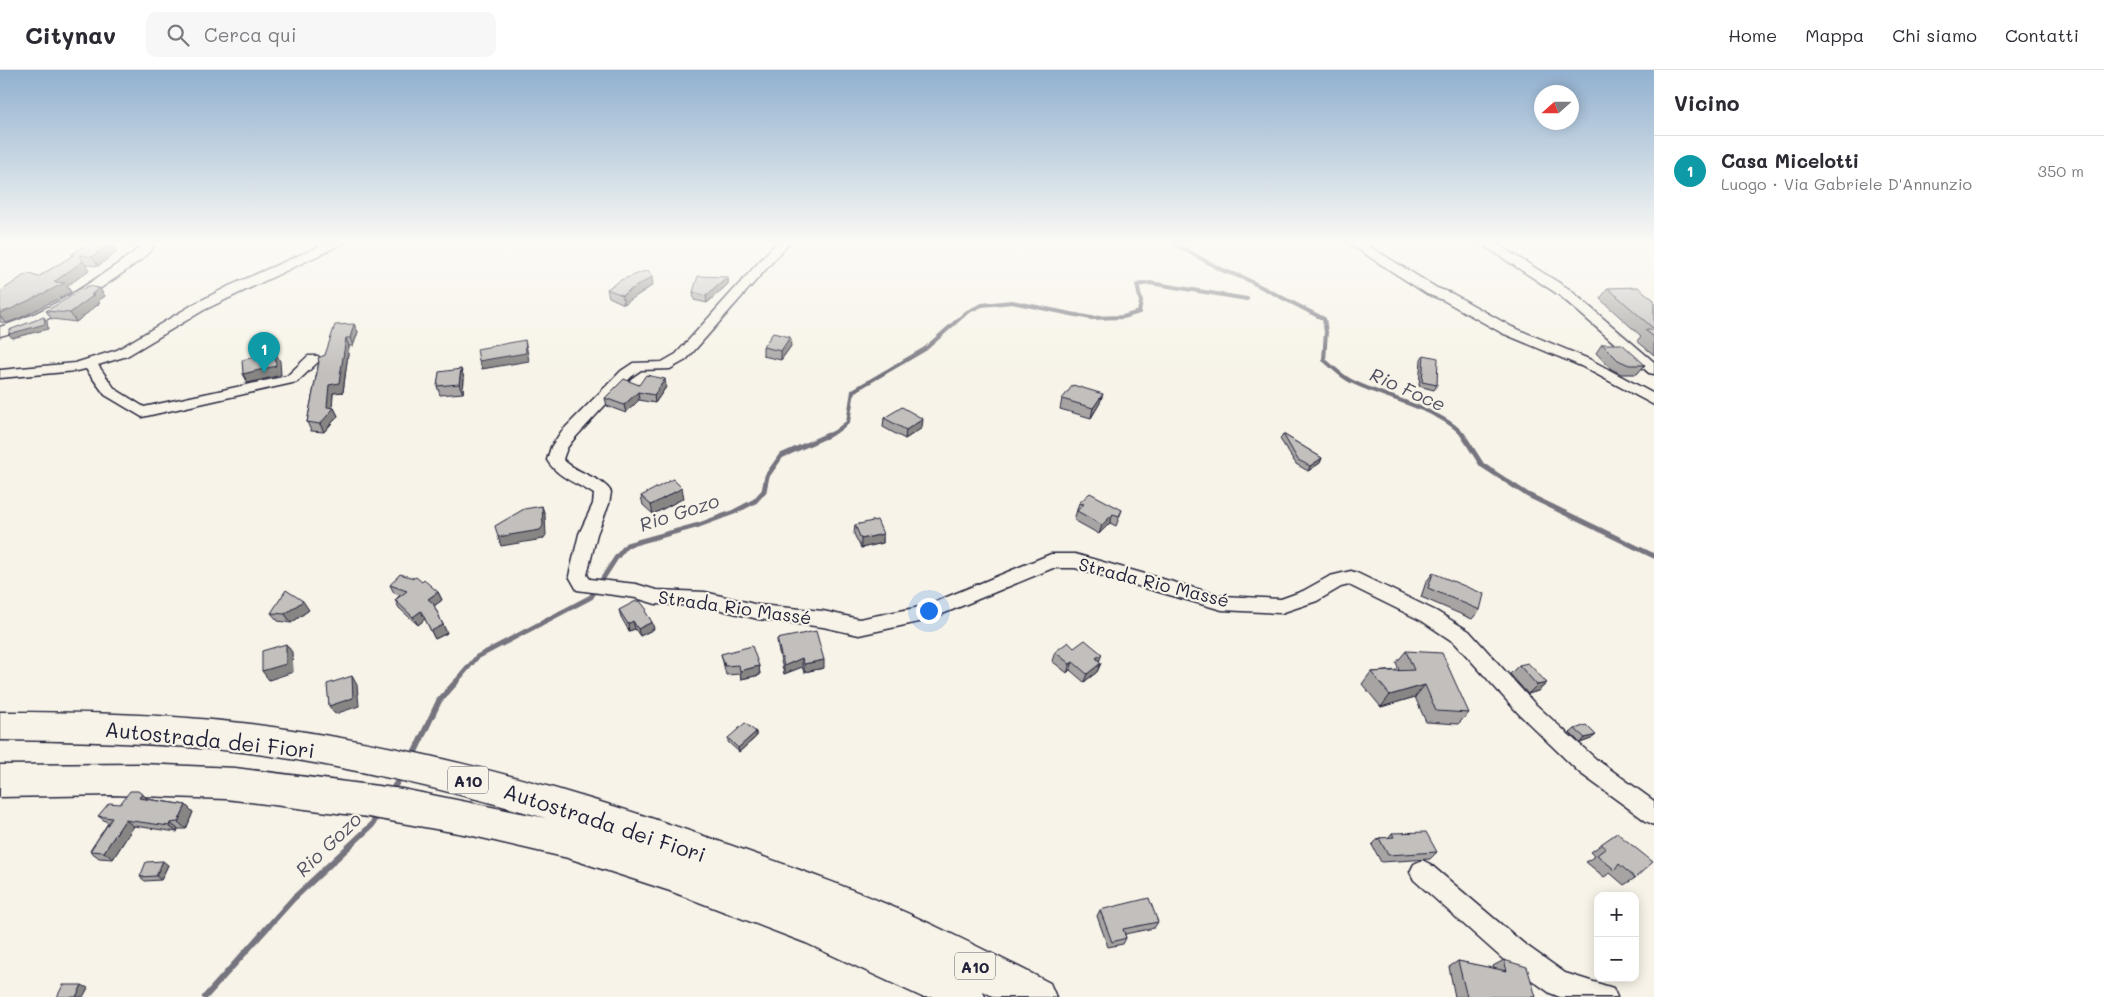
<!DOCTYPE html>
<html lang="it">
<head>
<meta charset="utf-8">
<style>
  :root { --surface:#fff; --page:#f7f7f7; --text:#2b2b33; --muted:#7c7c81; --line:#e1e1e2; --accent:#c8321e }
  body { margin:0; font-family:Mali,sans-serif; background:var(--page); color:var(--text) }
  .controls { position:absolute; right:15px; bottom:15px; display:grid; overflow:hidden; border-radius:10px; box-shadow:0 2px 12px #0003 }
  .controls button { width:45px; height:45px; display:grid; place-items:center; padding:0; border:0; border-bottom:1px solid var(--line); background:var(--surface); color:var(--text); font:25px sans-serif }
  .compass { position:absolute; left:1534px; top:15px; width:45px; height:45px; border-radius:50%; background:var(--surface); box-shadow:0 2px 12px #0003; rotate:249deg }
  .you { position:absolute; left:928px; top:540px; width:18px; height:18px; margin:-12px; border:4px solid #fff; border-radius:50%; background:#1a73e8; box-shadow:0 0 0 8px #1a73e833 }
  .badge { display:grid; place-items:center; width:32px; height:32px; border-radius:50%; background:var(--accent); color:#fff; font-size:16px; font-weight:700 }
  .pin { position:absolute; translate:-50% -41px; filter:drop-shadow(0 1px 2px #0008) }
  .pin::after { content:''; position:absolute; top:26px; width:18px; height:15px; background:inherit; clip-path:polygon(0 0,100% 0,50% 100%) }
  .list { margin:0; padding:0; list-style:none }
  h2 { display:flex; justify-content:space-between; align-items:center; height:65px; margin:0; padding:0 20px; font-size:21px }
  h2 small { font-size:16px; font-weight:400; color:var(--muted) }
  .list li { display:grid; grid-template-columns:32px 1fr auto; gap:15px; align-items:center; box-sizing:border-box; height:70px; padding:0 20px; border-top:1px solid var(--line) }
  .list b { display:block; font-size:19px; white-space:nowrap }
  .list p { margin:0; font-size:16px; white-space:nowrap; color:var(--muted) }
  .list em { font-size:16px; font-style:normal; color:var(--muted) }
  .icon { flex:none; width:28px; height:28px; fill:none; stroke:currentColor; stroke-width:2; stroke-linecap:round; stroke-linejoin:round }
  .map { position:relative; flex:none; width:1654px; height:927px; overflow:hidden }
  header { display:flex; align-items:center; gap:30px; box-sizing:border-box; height:70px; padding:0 25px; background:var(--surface); border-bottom:1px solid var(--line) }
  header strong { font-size:24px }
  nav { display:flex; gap:28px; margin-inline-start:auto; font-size:18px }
  .search { width:350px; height:45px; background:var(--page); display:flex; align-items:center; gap:12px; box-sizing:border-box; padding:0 18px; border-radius:10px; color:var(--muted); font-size:19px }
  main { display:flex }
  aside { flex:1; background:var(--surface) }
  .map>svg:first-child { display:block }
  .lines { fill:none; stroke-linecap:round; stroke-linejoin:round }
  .stream-far2 { stroke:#76747f; stroke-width:4 }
  .stream-far1 { stroke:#76747f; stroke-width:5 }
  .stream { stroke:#76747f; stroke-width:6 }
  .minor-casing { stroke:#22223b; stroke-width:3 }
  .motorway-casing { stroke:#22223b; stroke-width:3 }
  .minor { fill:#f7f3e8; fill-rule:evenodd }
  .motorway { fill:#f7f3e8; fill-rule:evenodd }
  .wall { fill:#a7a4a3; stroke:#22223b }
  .shaded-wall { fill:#888684; stroke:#22223b }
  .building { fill:#c2bfbd; stroke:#22223b }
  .labels { text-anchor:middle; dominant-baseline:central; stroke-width:4.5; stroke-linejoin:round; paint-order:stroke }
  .shield { fill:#f7f3e8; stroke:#62616f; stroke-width:1 }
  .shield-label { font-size:16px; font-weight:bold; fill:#22223b }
  .street-label { font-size:18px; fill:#22223b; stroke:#f7f3e8 }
  .water-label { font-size:19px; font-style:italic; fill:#535263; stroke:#f7f3e8 }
  .near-street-label { font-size:21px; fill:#22223b; stroke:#f7f3e8 }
</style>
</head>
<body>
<header>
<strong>Citynav</strong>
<div class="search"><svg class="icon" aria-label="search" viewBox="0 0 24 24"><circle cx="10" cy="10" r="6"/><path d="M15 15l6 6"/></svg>Cerca qui</div>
<nav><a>Home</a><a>Mappa</a><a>Chi siamo</a><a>Contatti</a></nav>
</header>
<main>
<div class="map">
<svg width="1654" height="927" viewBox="0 0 1654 927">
  <rect width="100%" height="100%" fill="#f7f3e8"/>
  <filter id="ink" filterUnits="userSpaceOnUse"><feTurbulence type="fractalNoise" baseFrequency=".02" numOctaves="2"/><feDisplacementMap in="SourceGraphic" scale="10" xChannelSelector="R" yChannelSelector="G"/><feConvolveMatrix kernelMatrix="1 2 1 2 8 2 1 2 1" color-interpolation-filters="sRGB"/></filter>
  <g filter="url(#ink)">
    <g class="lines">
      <g class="stream-far2">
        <path d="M 1173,173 L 1222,200 L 1244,208 L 1324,249 L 1326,262 L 1324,290 C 1333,297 1341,306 1351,311 C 1379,326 1448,341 1464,367"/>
        <path d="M 825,367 L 835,362 L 848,352 L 853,321 L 925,279 L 967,242 L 982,235 L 1012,232 L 1091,248 L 1123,247 L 1139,242 L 1141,232 L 1137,215 L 1150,213 L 1247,229"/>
      </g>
      <g class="stream-far1">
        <path d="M 1463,365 L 1482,395 L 1528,425 L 1654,486"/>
        <path d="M 455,613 L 477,587 L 591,527 L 616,488 L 627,475 L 699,455 L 734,442 L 755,431 L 764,421 L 767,406 L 781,386 L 828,365"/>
      </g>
      <g class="stream">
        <path d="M 412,688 L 439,631 L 456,612"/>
        <path d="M 391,722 L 401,706"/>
        <path d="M 205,927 L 293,829 L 372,755 L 378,744"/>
      </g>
      <g class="minor-casing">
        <g id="minor">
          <path d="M 143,173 L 155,173 C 149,187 135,193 124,202 C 86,229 46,255 0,266 L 0,257 C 50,241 91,213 133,183 Z"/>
          <path d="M 327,173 L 344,173 L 204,240 L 127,286 L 98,295 L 115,319 L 144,337 L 287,306 L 308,286 L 318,286 L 320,289 L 318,292 L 297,312 L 142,347 L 105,325 L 86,299 L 76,301 L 0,308 L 0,300 L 75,293 L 117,280 L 194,234 L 229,216 Z"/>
          <path d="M 776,173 L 789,173 L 686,290 L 670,299 L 641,300 L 631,307 L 573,370 L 567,378 L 563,389 C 576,404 603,407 611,422 L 609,434 L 597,464 L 587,505 L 590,509 L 636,514 L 656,520 L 705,522 L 758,535 L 823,541 L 859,549 L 925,536 L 1051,484 L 1075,484 L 1222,526 L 1281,529 L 1303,521 L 1330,506 L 1351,501 L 1357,503 L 1436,541 L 1469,561 L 1533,632 L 1568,664 L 1596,689 L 1654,731 L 1654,755 L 1646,751 L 1580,703 L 1519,644 L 1455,573 L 1422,551 L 1349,515 L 1341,517 L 1317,531 L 1281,543 L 1222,540 L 1075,498 L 1053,498 L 928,550 L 859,565 L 823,557 L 758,549 L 705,536 L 656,534 L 636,528 L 577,520 L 569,506 L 579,464 L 593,434 L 594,424 C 577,413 558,408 547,390 L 551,377 L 561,362 L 621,301 L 633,293 L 662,292 L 676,284 Z"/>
          <path d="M 1348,173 L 1364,173 L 1437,218 L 1453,224 L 1512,257 L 1591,290 L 1654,324 L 1654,335 L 1581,296 L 1502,263 L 1443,230 L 1427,224 Z"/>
          <path d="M 1480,173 L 1495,173 L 1569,219 L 1654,292 L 1654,304 L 1649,303 L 1559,225 Z"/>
          <path d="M 1422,790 L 1430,794 L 1523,873 L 1565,903 L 1613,918 L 1617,927 L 1560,927 L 1550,923 L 1505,891 L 1414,810 L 1410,802 L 1414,794 Z"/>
        </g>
      </g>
      <g class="motorway-casing">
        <path id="motorway" d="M 0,642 C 81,642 162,644 242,653 C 399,672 552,713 701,765 C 770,789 840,813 907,843 C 955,865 1003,889 1050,913 L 1056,927 L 994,927 L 983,921 L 985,927 L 922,927 L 806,873 L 670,821 L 568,788 L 469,765 L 368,747 L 226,729 L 113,725 L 0,727 L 0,695 L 141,694 L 235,698 L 402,719 L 546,748 C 446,720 346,695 242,682 C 162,673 81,671 0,670 Z"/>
      </g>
      <use href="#minor" class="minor"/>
      <use href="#motorway" class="motorway"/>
    </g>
    <g class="wall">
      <path d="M 117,182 L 98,196 L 85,195 L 89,200 L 67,216 L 71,222 L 18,249 L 6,253 L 0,252 L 0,222 L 38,207 L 72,186 L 71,185 Z"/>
      <path d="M 728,207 L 728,214 L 707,233 L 694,230 L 693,222 Z"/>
      <path d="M 653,215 L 624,234 L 609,227 L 607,219 Z"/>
      <path d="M 99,218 L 105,226 L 98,231 L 100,233 L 76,252 L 52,249 L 46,241 Z"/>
      <path d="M 1608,218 L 1654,230 L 1654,285 L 1637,271 L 1641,266 L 1600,229 Z"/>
      <path d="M 354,254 L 358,262 L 353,276 L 349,276 L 343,322 L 333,323 L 332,338 L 334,338 L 338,346 L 324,362 L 311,361 L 307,352 L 319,292 Z"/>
      <path d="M 1602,274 L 1645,295 L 1637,304 L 1621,304 L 1611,299 L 1596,283 Z"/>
      <path d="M 791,276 L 781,290 L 763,286 L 763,277 Z"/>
      <path d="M 1424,285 L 1437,315 L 1434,320 L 1419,316 L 1421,289 Z"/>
      <path d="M 461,299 L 464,308 L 463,323 L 440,325 L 437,316 Z"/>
      <path d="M 639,315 L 666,317 L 655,333 L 639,330 L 626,343 L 607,336 L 605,328 Z"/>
      <path d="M 1062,329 L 1100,333 L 1091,348 L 1060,339 Z"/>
      <path d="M 884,348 L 922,358 L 905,369 L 883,357 Z"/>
      <path d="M 1283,364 L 1322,388 L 1320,393 L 1308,401 L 1296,394 L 1280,369 Z"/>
      <path d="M 641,426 L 684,428 L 653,444 L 643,435 Z"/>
      <path d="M 1079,433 L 1122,440 L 1116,456 L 1110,453 L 1099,464 L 1074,450 Z"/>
      <path d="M 855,455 L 883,464 L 883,473 L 861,478 L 854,464 Z"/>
      <path d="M 1433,503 L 1480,540 L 1472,549 L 1421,527 L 1426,512 Z"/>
      <path d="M 422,512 L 438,522 L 442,530 L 434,536 L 447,563 L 435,569 L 425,549 L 418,555 L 399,538 L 395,530 L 400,525 L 394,523 L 390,515 Z"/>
      <path d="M 309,540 L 291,553 L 278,551 L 271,543 Z"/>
      <path d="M 619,540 L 649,547 L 654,559 L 640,566 L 635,559 L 629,561 L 621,547 Z"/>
      <path d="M 777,569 L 824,598 L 804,602 L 802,597 L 784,604 L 778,578 Z"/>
      <path d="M 1074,578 L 1099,591 L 1101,593 L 1097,602 L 1084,612 L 1070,600 L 1067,603 L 1052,591 L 1055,582 Z"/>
      <path d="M 1406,581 L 1469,643 L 1458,654 L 1426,652 L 1415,627 L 1381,637 L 1362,614 L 1371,602 L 1399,600 L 1396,593 Z"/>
      <path d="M 721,584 L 759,596 L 760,605 L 741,609 L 740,604 L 726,605 L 723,592 Z"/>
      <path d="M 1519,595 L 1547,613 L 1538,621 L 1528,624 L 1510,604 Z"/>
      <path d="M 1575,659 L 1591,669 L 1580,673 L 1570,663 Z"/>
      <path d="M 756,662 L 756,667 L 739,682 L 728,672 L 728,668 Z"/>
      <path d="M 142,724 L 148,729 L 186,735 L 193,742 L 186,759 L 178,759 L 177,762 L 134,756 L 113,789 L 99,788 L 90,781 L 108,753 L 98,746 Z"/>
      <path d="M 1392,763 L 1437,782 L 1430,789 L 1381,792 L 1372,775 L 1379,768 L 1388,768 Z"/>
      <path d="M 1617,763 L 1635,808 L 1624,815 L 1610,803 L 1604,807 L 1586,792 L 1595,786 L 1591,782 Z"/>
      <path d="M 168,795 L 161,810 L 145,811 L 140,807 Z"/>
      <path d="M 1100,840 L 1158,852 L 1154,858 L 1125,864 L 1126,868 L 1123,874 L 1108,877 L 1097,846 Z"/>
      <path d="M 1504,890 L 1536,927 L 1455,927 L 1449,897 L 1458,891 L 1494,899 L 1493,896 Z"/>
    </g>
    <g class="shaded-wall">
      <path d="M 111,173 L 117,182 L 98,196 L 92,187 Z"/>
      <path d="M 83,191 L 89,200 L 67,216 L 71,222 L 18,249 L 6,253 L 0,246 L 0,243 L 54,212 Z"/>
      <path d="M 652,207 L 653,215 L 624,234 L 622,225 Z"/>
      <path d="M 728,207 L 728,214 L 707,233 L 706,226 Z"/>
      <path d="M 99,218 L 105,226 L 98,231 L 100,233 L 76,252 L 70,243 Z"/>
      <path d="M 44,247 L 47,251 L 48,259 L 12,268 L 9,264 Z"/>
      <path d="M 354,254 L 358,262 L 353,276 L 350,268 Z"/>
      <path d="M 790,267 L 791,276 L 781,290 L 781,281 Z"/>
      <path d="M 346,268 L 349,276 L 343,322 L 333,323 L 332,340 L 334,338 L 338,346 L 324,362 L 320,354 L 329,315 Z"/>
      <path d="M 525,270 L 527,279 L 529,291 L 482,299 L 479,291 Z"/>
      <path d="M 275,282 L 280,291 L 281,305 L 248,313 L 243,304 Z"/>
      <path d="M 461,299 L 464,308 L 463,323 L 459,314 Z"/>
      <path d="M 665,309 L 666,317 L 655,333 L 654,325 Z"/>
      <path d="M 638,322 L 639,330 L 626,343 L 624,335 Z"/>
      <path d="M 1103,324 L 1100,333 L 1091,348 L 1093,338 Z"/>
      <path d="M 923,349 L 922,358 L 905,369 L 906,360 Z"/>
      <path d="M 1322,388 L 1320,393 L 1308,401 L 1310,396 Z"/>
      <path d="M 682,418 L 684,428 L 653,444 L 651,435 Z"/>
      <path d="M 542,436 L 545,445 L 546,465 L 543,469 L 501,476 L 498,467 Z"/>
      <path d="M 1113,444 L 1110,453 L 1099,464 L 1102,455 Z"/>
      <path d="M 883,464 L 883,473 L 861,478 L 861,469 Z"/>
      <path d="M 438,522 L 442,530 L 434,536 L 447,563 L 435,569 L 431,561 L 428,529 Z"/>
      <path d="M 303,531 L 309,540 L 291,553 L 285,544 Z"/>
      <path d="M 421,541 L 425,549 L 418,555 L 413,547 Z"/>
      <path d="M 633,551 L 635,559 L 629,561 L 628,554 Z"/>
      <path d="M 652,552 L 654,559 L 640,566 L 638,559 Z"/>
      <path d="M 286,574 L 292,582 L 293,602 L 269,610 L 262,601 Z"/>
      <path d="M 1102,584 L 1099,592 L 1096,588 Z"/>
      <path d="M 802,588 L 802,597 L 784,604 L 784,596 Z"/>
      <path d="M 824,590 L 824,598 L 804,602 L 804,594 Z"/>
      <path d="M 1073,592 L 1070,600 L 1067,603 L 1070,594 Z"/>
      <path d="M 1101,593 L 1097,602 L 1084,612 L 1087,604 Z"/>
      <path d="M 759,596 L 760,605 L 741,609 L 740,601 Z"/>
      <path d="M 352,606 L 357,615 L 359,636 L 335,644 L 329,636 Z"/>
      <path d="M 1547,613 L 1538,621 L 1528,624 L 1537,615 Z"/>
      <path d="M 1425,615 L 1415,627 L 1381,637 L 1390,625 Z"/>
      <path d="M 756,662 L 756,667 L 739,682 L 738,678 Z"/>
      <path d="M 1596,665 L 1591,669 L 1580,673 L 1585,668 Z"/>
      <path d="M 142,724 L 150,731 L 139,728 Z"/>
      <path d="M 186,735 L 193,742 L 186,759 L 178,752 Z"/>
      <path d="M 125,750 L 134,756 L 113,789 L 104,782 Z"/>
      <path d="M 170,753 L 178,759 L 177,762 L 169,756 Z"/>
      <path d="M 163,791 L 168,795 L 161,810 L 156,806 Z"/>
      <path d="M 82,915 L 88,918 L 83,927 L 76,927 Z"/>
    </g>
    <g class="building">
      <path d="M 88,173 L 111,173 L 92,187 L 79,185 L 83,191 L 54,212 L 65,213 L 11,239 L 0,243 L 0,222 L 23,206 L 30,204 L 38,207 L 74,185 L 71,185 Z"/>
      <path d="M 648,200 L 652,207 L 622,225 L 607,219 L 621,210 Z"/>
      <path d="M 698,206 L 728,207 L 706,226 L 693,222 Z"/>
      <path d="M 88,216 L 99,218 L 91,225 L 94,225 L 70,243 L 46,241 Z"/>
      <path d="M 1638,217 L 1654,230 L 1654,259 L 1608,218 Z"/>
      <path d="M 44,247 L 45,254 L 9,264 L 9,260 Z"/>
      <path d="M 354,254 L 350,268 L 346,268 L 339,313 L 329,315 L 327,337 L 334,338 L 320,354 L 307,352 L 319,292 L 318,288 L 325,285 L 335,255 Z"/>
      <path d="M 1645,260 L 1654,260 L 1654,267 Z"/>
      <path d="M 773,263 L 790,267 L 781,281 L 763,277 Z"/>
      <path d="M 525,270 L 526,283 L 479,291 L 477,279 Z"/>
      <path d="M 1602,274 L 1622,274 L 1645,295 L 1629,295 L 1618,290 Z"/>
      <path d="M 275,282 L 276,296 L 243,304 L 242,290 Z"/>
      <path d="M 1424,285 L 1438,288 L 1437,315 L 1422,312 Z"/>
      <path d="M 461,299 L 459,314 L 437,316 L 439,302 Z"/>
      <path d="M 646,305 L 665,309 L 654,325 L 638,322 L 624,335 L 605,328 L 624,309 L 639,315 Z"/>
      <path d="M 1073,315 L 1103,324 L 1093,338 L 1062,329 Z"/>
      <path d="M 902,337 L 923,349 L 906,360 L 884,348 Z"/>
      <path d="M 1283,364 L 1322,388 L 1310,396 L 1298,390 Z"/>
      <path d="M 673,409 L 682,418 L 651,435 L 641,426 Z"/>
      <path d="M 1090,423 L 1122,440 L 1119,446 L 1113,444 L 1102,455 L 1077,441 L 1084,434 L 1079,433 Z"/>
      <path d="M 542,436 L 543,456 L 540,460 L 498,467 L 495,456 L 524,439 Z"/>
      <path d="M 877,450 L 883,464 L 861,469 L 855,455 Z"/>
      <path d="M 1433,503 L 1484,524 L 1480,540 L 1428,518 Z"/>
      <path d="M 400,504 L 414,508 L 416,507 L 422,512 L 424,510 L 438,522 L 428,529 L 433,533 L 443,555 L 431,561 L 421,541 L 413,547 L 395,530 L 407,521 L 390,515 Z"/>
      <path d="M 286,520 L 303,531 L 285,544 L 271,543 Z"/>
      <path d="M 636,531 L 640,531 L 647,540 L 645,541 L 652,552 L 638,559 L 633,551 L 628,554 L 619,540 Z"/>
      <path d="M 816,561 L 824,590 L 804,594 L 802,588 L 784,596 L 777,569 Z"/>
      <path d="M 1085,570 L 1102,584 L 1096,588 L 1101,593 L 1087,604 L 1073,592 L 1070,594 L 1055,582 L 1068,572 L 1074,578 Z"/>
      <path d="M 286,574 L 286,594 L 262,601 L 262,581 Z"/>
      <path d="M 752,576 L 759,596 L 740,601 L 739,595 L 725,596 L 721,584 Z"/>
      <path d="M 1406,581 L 1442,583 L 1469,643 L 1436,641 L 1425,615 L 1390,625 L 1371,602 L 1414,600 Z"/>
      <path d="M 1528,593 L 1547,613 L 1537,615 L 1519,595 Z"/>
      <path d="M 352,606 L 353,628 L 329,636 L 327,614 Z"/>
      <path d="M 745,653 L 756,662 L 738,678 L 728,668 Z"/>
      <path d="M 1586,655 L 1596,665 L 1585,668 L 1575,659 Z"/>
      <path d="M 130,721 L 138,721 L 142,724 L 139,728 L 186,735 L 178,752 L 170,753 L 169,756 L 125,750 L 104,782 L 90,781 L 112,748 L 98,746 L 109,733 L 120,734 Z"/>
      <path d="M 1426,762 L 1437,782 L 1388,785 L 1379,768 L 1394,767 L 1392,763 Z"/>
      <path d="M 1617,763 L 1653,792 L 1635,808 L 1619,794 L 1615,800 L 1597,785 L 1606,778 L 1601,774 Z"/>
      <path d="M 163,791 L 156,806 L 140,807 L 146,792 Z"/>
      <path d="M 1149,828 L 1158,852 L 1123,859 L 1126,868 L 1112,872 L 1100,840 Z"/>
      <path d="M 1504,890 L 1527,897 L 1536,927 L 1467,927 L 1458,891 L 1507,901 Z"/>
      <path d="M 63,915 L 82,915 L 76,927 L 57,927 Z"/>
    </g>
  </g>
  <linearGradient id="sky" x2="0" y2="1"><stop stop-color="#91b0d0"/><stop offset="0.57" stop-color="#fbfaf5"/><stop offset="1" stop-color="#fbfaf5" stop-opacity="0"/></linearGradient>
  <rect width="1654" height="303" fill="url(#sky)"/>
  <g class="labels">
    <g class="shield">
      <rect x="448" y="696.5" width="40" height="27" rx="4"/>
      <rect x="955" y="882.5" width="40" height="27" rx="4"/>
    </g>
    <g class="shield-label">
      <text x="468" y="710">A10</text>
      <text x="975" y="896">A10</text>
    </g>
    <g class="street-label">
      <text transform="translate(1154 512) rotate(14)">Strada Rio Massé</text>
      <text transform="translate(735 537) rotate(8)">Strada Rio Massé</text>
    </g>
    <g class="water-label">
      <text transform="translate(1408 319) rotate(24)">Rio Foce</text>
      <text transform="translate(679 442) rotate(-18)">Rio Gozo</text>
      <text transform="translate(328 774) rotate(-44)">Rio Gozo</text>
    </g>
    <g class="near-street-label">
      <text transform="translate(210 669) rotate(6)">Autostrada dei Fiori</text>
      <text transform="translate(605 752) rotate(18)">Autostrada dei Fiori</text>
    </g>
  </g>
</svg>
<div class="controls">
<button>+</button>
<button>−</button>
</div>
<svg class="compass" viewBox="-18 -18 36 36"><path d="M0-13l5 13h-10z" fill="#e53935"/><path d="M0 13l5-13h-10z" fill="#7c7c81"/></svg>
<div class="you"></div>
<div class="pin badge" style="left:264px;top:303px;background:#0f9aa8">1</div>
</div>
<aside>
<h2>Vicino<small></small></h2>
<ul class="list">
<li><span class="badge" style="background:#0f9aa8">1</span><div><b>Casa Micelotti</b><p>Luogo · Via Gabriele D'Annunzio</p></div><em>350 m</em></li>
</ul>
</aside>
</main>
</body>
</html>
